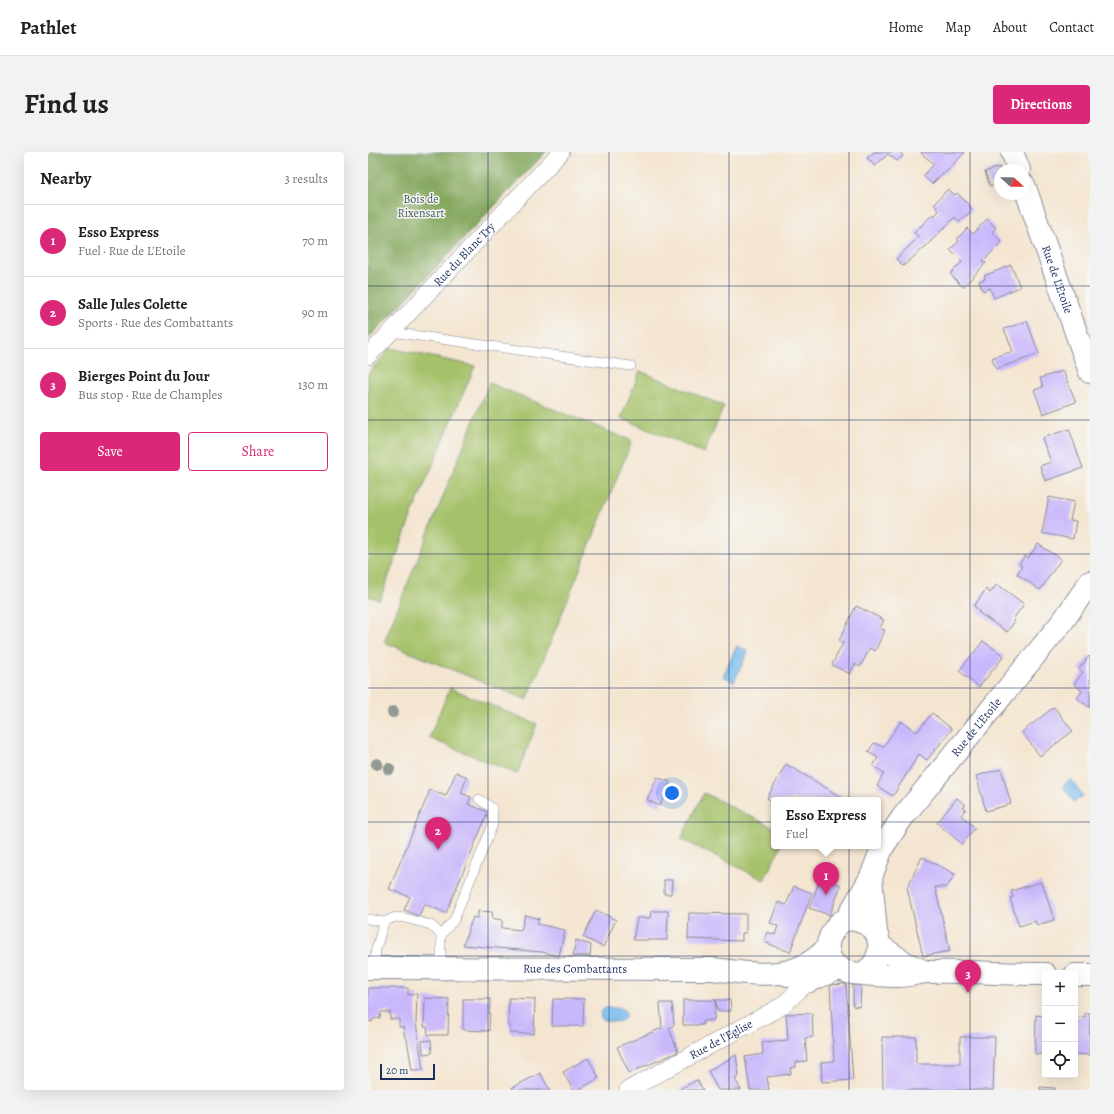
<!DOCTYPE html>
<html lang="en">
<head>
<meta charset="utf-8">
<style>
  :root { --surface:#fff; --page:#f2f2f2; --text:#202124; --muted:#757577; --line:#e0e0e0; --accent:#db2777 }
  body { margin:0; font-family:Alegreya,serif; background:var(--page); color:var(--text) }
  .controls { position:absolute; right:12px; bottom:12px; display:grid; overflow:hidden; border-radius:4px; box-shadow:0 4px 16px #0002 }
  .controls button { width:36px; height:36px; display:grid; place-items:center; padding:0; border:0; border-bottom:1px solid var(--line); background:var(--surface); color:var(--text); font:20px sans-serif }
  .compass { position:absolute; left:626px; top:12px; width:36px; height:36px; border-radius:50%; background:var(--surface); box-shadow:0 4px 16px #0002; rotate:111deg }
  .scale { position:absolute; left:12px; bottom:10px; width:55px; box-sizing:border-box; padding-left:4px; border:2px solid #1b2f5e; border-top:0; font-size:11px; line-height:14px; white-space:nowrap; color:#1b2f5e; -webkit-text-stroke:3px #f6f6f2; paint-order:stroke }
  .you { position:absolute; left:304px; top:641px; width:14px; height:14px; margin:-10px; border:3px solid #fff; border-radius:50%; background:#1a73e8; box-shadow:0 0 0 6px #1a73e833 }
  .badge { display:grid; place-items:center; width:26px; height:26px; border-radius:50%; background:var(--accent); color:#fff; font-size:13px; font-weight:700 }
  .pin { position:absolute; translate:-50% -33px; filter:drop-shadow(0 1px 2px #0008) }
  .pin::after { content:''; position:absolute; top:21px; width:14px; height:12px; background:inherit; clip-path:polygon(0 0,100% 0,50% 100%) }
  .popup { position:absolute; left:403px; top:645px; width:110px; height:52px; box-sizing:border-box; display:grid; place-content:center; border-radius:4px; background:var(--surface); filter:drop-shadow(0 1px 3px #0005); font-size:13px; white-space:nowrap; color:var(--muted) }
  .popup b { font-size:15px; color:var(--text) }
  .popup::after { content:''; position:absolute; left:50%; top:100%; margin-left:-8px; border:8px solid transparent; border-top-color:var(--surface) }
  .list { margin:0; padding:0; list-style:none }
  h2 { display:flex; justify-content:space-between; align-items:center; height:52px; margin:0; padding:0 16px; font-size:17px }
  h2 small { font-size:13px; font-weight:400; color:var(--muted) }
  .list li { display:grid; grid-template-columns:26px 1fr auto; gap:12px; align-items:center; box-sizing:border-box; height:72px; padding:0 16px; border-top:1px solid var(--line) }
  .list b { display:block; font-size:15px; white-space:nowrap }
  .list p { margin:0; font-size:13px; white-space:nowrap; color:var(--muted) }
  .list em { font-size:13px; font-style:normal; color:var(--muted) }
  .actions { display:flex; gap:8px; padding:12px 16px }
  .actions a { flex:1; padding:9px 0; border:1px solid var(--accent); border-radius:4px; text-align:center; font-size:14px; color:var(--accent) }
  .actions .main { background:var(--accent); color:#fff }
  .icon { flex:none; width:22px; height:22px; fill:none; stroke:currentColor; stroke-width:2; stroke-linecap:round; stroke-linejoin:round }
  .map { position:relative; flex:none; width:722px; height:938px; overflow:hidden; border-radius:4px }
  header { display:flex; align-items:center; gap:24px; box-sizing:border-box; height:56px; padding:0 20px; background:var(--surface); border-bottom:1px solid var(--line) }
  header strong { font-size:19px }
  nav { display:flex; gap:22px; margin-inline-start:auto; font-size:14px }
  .intro { display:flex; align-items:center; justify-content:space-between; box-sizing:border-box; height:96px; padding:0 24px }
  h1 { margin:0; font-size:28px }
  .button { padding:10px 18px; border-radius:4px; background:var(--accent); color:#fff; font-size:14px; font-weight:700 }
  main { display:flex; gap:24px; padding:0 24px }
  aside { flex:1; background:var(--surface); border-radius:4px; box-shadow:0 4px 16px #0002 }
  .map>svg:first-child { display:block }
  .green { fill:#a5c169; stroke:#607864 }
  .forest { fill:#84a75d; stroke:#506b5e }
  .water { fill:#76bced; stroke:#4876a6 }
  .building { fill:#c9b7fc }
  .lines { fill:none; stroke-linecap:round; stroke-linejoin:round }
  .lane-casing { stroke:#888a97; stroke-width:10 }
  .street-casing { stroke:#888a97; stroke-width:18 }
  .secondary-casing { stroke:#888a97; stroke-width:24 }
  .lane { stroke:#fff; stroke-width:9 }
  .street { stroke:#fff; stroke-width:17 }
  .secondary { stroke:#fff; stroke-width:22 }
  .tree { fill:#939993 }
  .grid { fill:none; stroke:#1b2f5e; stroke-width:1; stroke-opacity:0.55 }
  .labels { text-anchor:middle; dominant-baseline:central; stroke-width:3; stroke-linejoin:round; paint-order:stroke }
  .park-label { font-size:12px; fill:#445b61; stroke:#f6f6f2 }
  .street-label { font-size:12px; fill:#1b2f5e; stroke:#f6f6f2 }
</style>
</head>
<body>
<header>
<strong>Pathlet</strong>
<nav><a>Home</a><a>Map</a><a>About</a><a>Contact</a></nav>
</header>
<div class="intro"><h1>Find us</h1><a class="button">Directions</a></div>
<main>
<aside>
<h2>Nearby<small>3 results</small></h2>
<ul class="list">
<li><span class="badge">1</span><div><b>Esso Express</b><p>Fuel · Rue de L'Etoile</p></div><em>70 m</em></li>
<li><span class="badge">2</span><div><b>Salle Jules Colette</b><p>Sports · Rue des Combattants</p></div><em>90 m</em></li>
<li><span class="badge">3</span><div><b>Bierges Point du Jour</b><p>Bus stop · Rue de Champles</p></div><em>130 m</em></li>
</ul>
<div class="actions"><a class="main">Save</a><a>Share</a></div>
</aside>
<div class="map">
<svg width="722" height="938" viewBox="0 0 722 938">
  <rect width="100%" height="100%" fill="#f6f6f2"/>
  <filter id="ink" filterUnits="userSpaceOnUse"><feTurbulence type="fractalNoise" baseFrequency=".025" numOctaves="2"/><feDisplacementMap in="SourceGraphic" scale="8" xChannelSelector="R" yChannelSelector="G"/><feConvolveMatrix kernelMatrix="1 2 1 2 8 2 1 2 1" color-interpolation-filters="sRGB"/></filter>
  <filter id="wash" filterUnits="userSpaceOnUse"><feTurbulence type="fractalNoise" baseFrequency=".012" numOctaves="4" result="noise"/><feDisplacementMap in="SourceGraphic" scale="16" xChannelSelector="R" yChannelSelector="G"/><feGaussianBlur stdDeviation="0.9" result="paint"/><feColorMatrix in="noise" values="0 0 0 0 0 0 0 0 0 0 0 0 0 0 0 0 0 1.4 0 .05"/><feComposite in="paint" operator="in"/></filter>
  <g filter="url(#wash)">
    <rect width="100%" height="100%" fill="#f4e5d0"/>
    <g class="green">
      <path d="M 22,196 L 107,214 L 46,357 L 12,448 L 0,444 L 0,222 Z"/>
      <path d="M 272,219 L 356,254 L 336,301 L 253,266 Z"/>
      <path d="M 121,231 L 264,289 L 159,548 L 16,490 Z"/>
      <path d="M 82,536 L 169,572 L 149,622 L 61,586 Z"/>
      <path d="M 336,641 L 406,676 L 406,694 L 413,694 L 396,728 L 313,687 Z"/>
    </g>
    <path class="forest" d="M 0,0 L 178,0 L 0,187 Z"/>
    <g class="water">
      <path d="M 369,494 L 380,499 L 366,530 L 355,524 Z"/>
      <path d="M 703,627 L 715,644 L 706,650 L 695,634 Z"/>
      <path d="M 237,856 L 252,856 L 256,858 L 258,862 C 257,865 256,867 254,868 C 249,871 237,870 233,866 C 232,862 233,859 237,856 Z"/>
    </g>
    <g id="blocks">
      <g class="building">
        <path d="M 506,0 L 532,0 L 535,4 L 529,9 L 520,2 L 507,14 L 499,6 Z"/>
        <path d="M 554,0 L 597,0 L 576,22 L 575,21 L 564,32 L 555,24 L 566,12 L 553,1 Z"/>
        <path d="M 631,15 L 632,18 L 632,30 L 622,34 L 617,20 Z"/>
        <path d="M 580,37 L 587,43 L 589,41 L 600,52 L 604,58 L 591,70 L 587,65 L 558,94 L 535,114 L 528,107 L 551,85 L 546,81 L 565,62 L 566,64 L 571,59 L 566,52 Z"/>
        <path d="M 619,67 L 628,76 L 624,80 L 634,90 L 615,109 L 618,111 L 595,135 L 582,122 L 594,110 L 582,98 L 591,89 L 589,87 L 599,76 L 605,82 Z"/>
        <path d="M 643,113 L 652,135 L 626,146 L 622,136 L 615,139 L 611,129 L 617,127 L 616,124 Z"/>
        <path d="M 659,169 L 671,202 L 628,217 L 624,206 L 645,199 L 636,177 Z"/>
        <path d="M 695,219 L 708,250 L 675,262 L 666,238 L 675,235 L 672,226 Z"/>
        <path d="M 701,277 L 715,316 L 677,329 L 672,314 L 683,310 L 674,286 Z"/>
        <path d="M 681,345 L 706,350 L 702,368 L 708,369 L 705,387 L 674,381 Z"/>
        <path d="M 670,392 L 693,407 L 672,438 L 649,422 L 654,414 L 651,412 L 657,404 L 660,406 Z"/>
        <path d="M 629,432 L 656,452 L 645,467 L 647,469 L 639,480 L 610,460 L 611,458 L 606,454 L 618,437 L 622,441 Z"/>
        <path d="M 488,454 L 516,468 L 512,476 L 517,478 L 507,499 L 502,496 L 492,515 L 487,512 L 482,522 L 464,513 L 475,491 L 471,489 Z"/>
        <path d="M 615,489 L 636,504 L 611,535 L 591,519 Z"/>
        <path d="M 721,504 L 722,505 L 722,556 L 709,546 L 714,539 L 706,532 L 715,520 L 711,517 Z"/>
        <path d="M 686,555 L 705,579 L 672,604 L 654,580 Z"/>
        <path d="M 564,561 L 584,577 L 559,608 L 551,602 L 525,644 L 509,634 L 516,621 L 505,614 L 510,606 L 500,600 L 506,591 L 515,595 L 533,569 L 549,580 Z"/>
        <path d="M 418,612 L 478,648 L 427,648 L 424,646 L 423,648 L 406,648 L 406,650 L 399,646 Z"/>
        <path d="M 633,617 L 643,652 L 618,659 L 608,624 Z"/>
        <path d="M 88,620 L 99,625 L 93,641 L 103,645 L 100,652 L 120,660 L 78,761 L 56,752 L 51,764 L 36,758 L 42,745 L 21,737 L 62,638 L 78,644 Z"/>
        <path d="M 289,625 L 302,630 L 292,654 L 279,648 Z"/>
        <path d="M 589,646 L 598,653 L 595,655 L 598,657 L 593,663 L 607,676 L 594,692 L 569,671 Z"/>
        <path d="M 554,705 L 587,722 L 579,735 L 567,735 L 582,799 L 555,804 L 539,736 Z"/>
        <path d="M 453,725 L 473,733 L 462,763 L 441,756 Z"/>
        <path d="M 296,728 L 304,728 L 303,742 L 296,742 Z"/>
        <path d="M 673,730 L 675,737 L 676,736 L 686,768 L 669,773 L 667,769 L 651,774 L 642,746 L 645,745 L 643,739 Z"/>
        <path d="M 426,734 L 444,741 L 422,800 L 396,790 L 399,780 L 407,783 L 410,774 L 402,771 L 410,750 L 418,753 Z"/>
        <path d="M 228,758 L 248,768 L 235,795 L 215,785 Z"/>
        <path d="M 110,759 L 125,760 L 124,766 L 134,768 L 134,776 L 153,778 L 157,763 L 171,767 L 169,772 L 197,778 L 191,804 L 174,800 L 95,793 L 105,765 L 110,766 Z"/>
        <path d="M 283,759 L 300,759 L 299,788 L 265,788 L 269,766 L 282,766 Z"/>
        <path d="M 321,761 L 378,762 L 378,781 L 374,781 L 374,789 L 320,787 Z"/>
        <path d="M 208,788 L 223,793 L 222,804 L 205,804 Z"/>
        <path d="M 478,832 L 485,928 L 454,930 L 453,910 L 466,909 L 462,833 Z"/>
        <path d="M 485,833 L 493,834 L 492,855 L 485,854 Z"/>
        <path d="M 0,836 L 40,836 L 40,843 L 49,842 L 48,870 L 55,918 L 44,918 L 39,887 L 37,886 L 35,875 L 31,875 L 31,867 L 22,867 L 22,860 L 13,860 L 12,866 L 5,867 L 4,870 L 0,869 Z"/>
        <path d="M 57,846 L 81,847 L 80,883 L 60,883 L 59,875 L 56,875 Z"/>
        <path d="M 141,846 L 167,847 L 166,882 L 142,881 L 142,873 L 140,873 Z"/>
        <path d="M 95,847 L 122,847 L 121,879 L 95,878 Z"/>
        <path d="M 185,847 L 216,847 L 215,874 L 184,874 Z"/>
        <path d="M 315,848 L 348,848 L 346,868 L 335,869 L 335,873 L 315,873 Z"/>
        <path d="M 348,848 L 362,848 L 363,859 L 349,859 Z"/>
        <path d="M 292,851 L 304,851 L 306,873 L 301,876 L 310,900 L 261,921 L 249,895 L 294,876 Z"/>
        <path d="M 444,861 L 445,885 L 437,886 L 439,909 L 428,910 L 428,915 L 422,916 L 423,922 L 399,925 L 401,938 L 382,938 L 377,905 L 395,902 L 394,890 L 420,888 L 418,862 Z"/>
        <path d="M 717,861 L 722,861 L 721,903 L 707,902 L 707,865 L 717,865 Z"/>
        <path d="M 668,863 L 677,864 L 677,902 L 667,902 Z"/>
        <path d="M 514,885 L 548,885 L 548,912 L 592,912 L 592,885 L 627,885 L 625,938 L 515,938 Z"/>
        <path d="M 63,888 L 64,901 L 55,902 L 54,889 Z"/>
        <path d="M 368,903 L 371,924 L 367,927 L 373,938 L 350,938 L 340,919 Z"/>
        <path d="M 220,906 L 231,926 L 210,938 L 205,938 L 195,920 Z"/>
        <path d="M 172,921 L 182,938 L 145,938 L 144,936 Z"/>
        <path d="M 329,928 L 335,938 L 310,938 Z"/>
        <path d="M 672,935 L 687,936 L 687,938 L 672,938 Z"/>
      </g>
    </g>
  </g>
  <g filter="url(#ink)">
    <use href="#blocks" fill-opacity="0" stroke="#888a97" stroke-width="1"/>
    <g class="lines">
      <g class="lane-casing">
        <g id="lane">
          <path d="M 23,180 L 263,214"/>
          <path d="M 0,767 L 16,770"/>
          <path d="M 73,783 L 86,768 L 125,672 L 124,656 L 111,647"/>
          <path d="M 6,816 L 8,797 L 16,770 L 27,765 L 37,766 L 63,773 L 73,783 L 73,816"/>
        </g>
      </g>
      <g class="street-casing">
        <g id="street">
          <path id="s1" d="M 0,204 L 193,0"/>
          <path id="s2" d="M 260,938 L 414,854 L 441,829"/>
        </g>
      </g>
      <g class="secondary-casing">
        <g id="secondary">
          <path d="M 644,0 L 651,18"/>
          <path id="s3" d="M 656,33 L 722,220"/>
          <path d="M 503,725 L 508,780"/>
          <path id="s4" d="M 478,768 L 503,725 L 514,696 L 534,666 L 695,469 L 722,430"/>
          <path d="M 512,794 L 539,812 L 558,820"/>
          <path id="s5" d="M 0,816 L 343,817 C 387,821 425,832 459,796"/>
          <path d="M 413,821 L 441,829 L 472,816"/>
          <path d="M 495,822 C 498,819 501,817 504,814 C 516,799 513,775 493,770 C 489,768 483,767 478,768 C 470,770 465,778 462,785 C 456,798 463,815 477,819 C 483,822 489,821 495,822 C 507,823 519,824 531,824 C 540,824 549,821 558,820 C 598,819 638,822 677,822"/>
          <path d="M 707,823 L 722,823"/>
        </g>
      </g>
      <use href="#lane" class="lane"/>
      <use href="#street" class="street"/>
      <use href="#secondary" class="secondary"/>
    </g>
    <g class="tree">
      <circle cx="25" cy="560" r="6"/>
      <circle cx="9" cy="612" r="6"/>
      <circle cx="21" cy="617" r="6"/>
    </g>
  </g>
  <path class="grid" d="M 120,0 L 120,938M 241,0 L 241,938M 361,0 L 361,938M 481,0 L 481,938M 602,0 L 602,938M 0,134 L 722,134M 0,268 L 722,268M 0,402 L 722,402M 0,536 L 722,536M 0,670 L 722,670M 0,804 L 722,804"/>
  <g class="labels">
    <g class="park-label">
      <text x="53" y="47">Bois de<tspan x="53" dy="14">Rixensart</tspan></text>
    </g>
    <g class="street-label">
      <text stroke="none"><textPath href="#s1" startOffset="140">Rue du Blanc Try</textPath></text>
      <text stroke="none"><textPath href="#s3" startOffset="100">Rue de L'Etoile</textPath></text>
      <text stroke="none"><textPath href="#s4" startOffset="234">Rue de L'Etoile</textPath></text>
      <text stroke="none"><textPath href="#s5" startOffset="207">Rue des Combattants</textPath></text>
      <text stroke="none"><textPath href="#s2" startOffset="106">Rue de l'Eglise</textPath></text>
    </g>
  </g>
</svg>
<div class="controls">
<button>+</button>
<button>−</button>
<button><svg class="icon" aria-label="locate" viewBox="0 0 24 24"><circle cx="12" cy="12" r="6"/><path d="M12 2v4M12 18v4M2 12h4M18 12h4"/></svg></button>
</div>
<svg class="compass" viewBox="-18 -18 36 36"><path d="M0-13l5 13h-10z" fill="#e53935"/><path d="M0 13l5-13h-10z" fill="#757577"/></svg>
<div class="scale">20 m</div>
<div class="you"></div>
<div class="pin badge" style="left:458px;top:743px">1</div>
<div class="popup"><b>Esso Express</b>Fuel</div>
<div class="pin badge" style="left:70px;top:698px">2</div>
<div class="pin badge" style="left:600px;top:841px">3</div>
</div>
</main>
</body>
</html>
